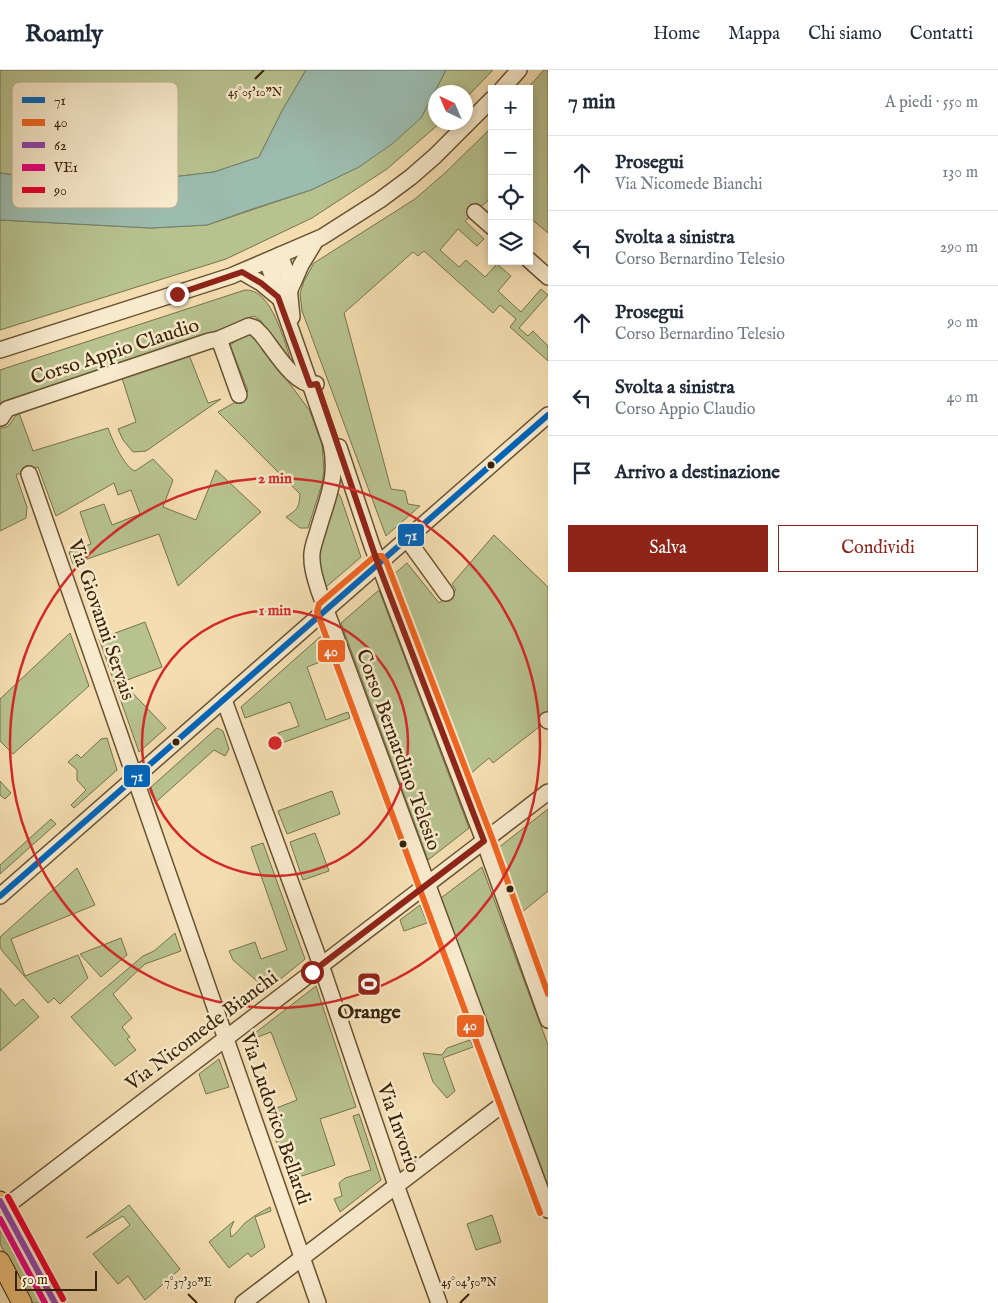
<!DOCTYPE html>
<html lang="it">
<head>
<meta charset="utf-8">
<style>
  :root { --surface:#fff; --page:#f6f6f7; --text:#1f2937; --muted:#747a83; --line:#e0e1e3; --accent:#8f2418 }
  body { margin:0; font-family:"IM FELL English",serif; background:var(--page); color:var(--text) }
  .controls { position:absolute; right:15px; top:15px; display:grid; overflow:hidden; border-radius:0px; box-shadow:0 2px 8px #0003 }
  .controls button { width:45px; height:45px; display:grid; place-items:center; padding:0; border:0; border-bottom:1px solid var(--line); background:var(--surface); color:var(--text); font:25px sans-serif }
  .compass { position:absolute; left:428px; top:15px; width:45px; height:45px; border-radius:50%; background:var(--surface); box-shadow:0 2px 8px #0003; rotate:316deg }
  .scale { position:absolute; left:15px; bottom:12px; width:82px; box-sizing:border-box; padding-left:5px; border:2px solid #392306; border-top:0; font-size:14px; line-height:18px; white-space:nowrap; color:#392306; -webkit-text-stroke:4px #f8eacc; paint-order:stroke }
  .stop { position:absolute; width:15px; height:15px; margin:-11px; border:4px solid #8f2418; border-radius:50%; background:#fff }
  .stop.end { background:#8f2418; border-color:#fff; box-shadow:0 1px 5px #0008 }
  .list { margin:0; padding:0; list-style:none }
  h2 { display:flex; justify-content:space-between; align-items:center; height:65px; margin:0; padding:0 20px; font-size:21px }
  h2 small { font-size:16px; font-weight:400; color:var(--muted) }
  .list li { display:grid; grid-template-columns:32px 1fr auto; gap:15px; align-items:center; box-sizing:border-box; height:75px; padding:0 20px; border-top:1px solid var(--line) }
  .list b { display:block; font-size:19px; white-space:nowrap }
  .list p { margin:0; font-size:16px; white-space:nowrap; color:var(--muted) }
  .list em { font-size:16px; font-style:normal; color:var(--muted) }
  .actions { display:flex; gap:10px; padding:15px 20px }
  .actions a { flex:1; padding:11px 0; border:1px solid var(--accent); border-radius:0px; text-align:center; font-size:18px; color:var(--accent) }
  .actions .main { background:var(--accent); color:#fff }
  .icon { flex:none; width:28px; height:28px; fill:none; stroke:currentColor; stroke-width:2; stroke-linecap:round; stroke-linejoin:round }
  .map { position:relative; flex:none; width:548px; height:1233px; overflow:hidden }
  header { display:flex; align-items:center; gap:30px; box-sizing:border-box; height:70px; padding:0 25px; background:var(--surface); border-bottom:1px solid var(--line) }
  header strong { font-size:24px }
  nav { display:flex; gap:28px; margin-inline-start:auto; font-size:18px }
  main { display:flex }
  aside { flex:1; background:var(--surface) }
  .map>svg:first-child { display:block }
  .green { fill:#b7c28f; stroke:#78724a }
  .water { fill:#9cbcaf; stroke:#747f6b }
  .lines { fill:none; stroke-linecap:round; stroke-linejoin:round }
  .minor-casing { stroke:#685231; stroke-width:18 }
  .major-casing { stroke:#392306; stroke-width:21 }
  .minor { stroke:#f8eacc; stroke-width:15 }
  .major { stroke:#eabf78; stroke-width:19 }
  .bus-1-casing { stroke:#f8eacc; stroke-width:10 }
  .bus-2-casing { stroke:#f8eacc; stroke-width:10 }
  .bus-3-casing { stroke:#f8eacc; stroke-width:10 }
  .bus-4-casing { stroke:#f8eacc; stroke-width:10 }
  .bus-5-casing { stroke:#f8eacc; stroke-width:10 }
  .bus-1 { stroke:#0065bd; stroke-width:6 }
  .bus-2 { stroke:#f26522; stroke-width:6 }
  .bus-3 { stroke:#8e44ad; stroke-width:6 }
  .bus-4 { stroke:#e5007d; stroke-width:6 }
  .bus-5 { stroke:#e4002b; stroke-width:6 }
  .route { stroke:#8f2418; stroke-width:6 }
  .ticks { fill:none; stroke:#392306; stroke-width:2 }
  .ring { fill:none; stroke:#d62828; stroke-width:2.5 }
  .bus-dot { fill:#392306; stroke:#f8eacc; stroke-width:2 }
  .labels { text-anchor:middle; dominant-baseline:central; stroke-width:5; stroke-linejoin:round; paint-order:stroke }
  .street-label { font-size:20px; fill:#392306; stroke:#f8eacc }
  .poi-label { font-size:20px; font-weight:bold; fill:#392306; stroke:#f8eacc }
  .key { fill:#f8eacc; stroke:#bfae91; stroke-width:1 }
  .key-label { font-size:14px; fill:#392306 }
  .ticks-label { font-size:12px; text-anchor:middle; fill:#392306; stroke:#f8eacc; stroke-width:5; stroke-linejoin:round; paint-order:stroke }
  .centre { fill:#d62828; stroke:#f8eacc; stroke-width:2.5 }
  .ring-label { font-size:15px; text-anchor:middle; font-weight:bold; fill:#d62828; stroke:#f8eacc; stroke-width:5; stroke-linejoin:round; paint-order:stroke }
  .line-badge { stroke:#f8eacc; stroke-width:2 }
  .badge-label { font-size:14px; text-anchor:middle; font-weight:bold; fill:#fff }
</style>
</head>
<body>
<header>
<strong>Roamly</strong>
<nav><a>Home</a><a>Mappa</a><a>Chi siamo</a><a>Contatti</a></nav>
</header>
<main>
<div class="map">
<svg width="548" height="1233" viewBox="0 0 548 1233">
  <rect width="100%" height="100%" fill="#f4deb1"/>
  <filter id="stains"><feTurbulence type="fractalNoise" baseFrequency=".004" numOctaves="4"/><feColorMatrix values="0 0 0 0 .2 0 0 0 0 .09 0 0 0 0 .02 0 0 0 .5 -.17"/></filter>
  <radialGradient id="worn" r=".72"><stop offset=".6" stop-color="#630" stop-opacity="0"/><stop offset="1" stop-color="#630" stop-opacity=".3"/></radialGradient>
  <g class="green">
    <path d="M 0,0 L 306,0 L 282,41 L 259,87 L 214,102 L 148,110 L 74,113 L 0,103 Z"/>
    <path d="M 446,0 L 493,0 L 466,28 L 466,22 L 436,22 L 436,52 L 440,53 L 387,99 L 312,148 L 226,189 L 0,260 L 0,150 L 151,158 L 207,155 L 311,120 L 359,97 L 421,48 Z"/>
    <path d="M 544,0 L 548,0 L 548,163 L 530,148 L 529,148 L 529,19 L 527,19 Z"/>
    <path d="M 492,57 L 492,127 L 465,151 L 484,169 L 477,176 L 458,159 L 440,180 L 459,197 L 466,190 L 485,207 L 497,194 L 511,206 L 498,221 L 521,242 L 541,219 L 548,225 L 519,258 L 528,266 L 533,261 L 548,276 L 548,291 L 510,257 L 516,249 L 500,235 L 493,243 L 424,181 L 418,186 L 413,182 L 344,243 L 391,419 L 405,421 L 408,434 L 420,436 L 386,466 L 302,241 L 300,224 L 304,211 L 314,193 L 415,129 L 446,102 Z"/>
    <path d="M 245,220 C 272,218 285,274 292,294 L 261,251 L 254,246 L 244,249 L 224,262 L 0,334 L 0,300 Z"/>
    <path d="M 248,263 L 254,267 L 264,279 L 310,341 L 322,375 L 324,400 L 322,414 L 308,458 L 300,458 L 286,447 C 298,439 299,438 300,424 L 218,342 L 239,330 L 248,321 L 230,275 Z"/>
    <path d="M 189,285 L 208,333 L 221,329 L 146,381 L 133,382 L 123,370 L 118,359 L 136,352 L 122,308 Z"/>
    <path d="M 19,343 L 33,381 L 108,358 C 112,369 124,397 135,401 L 153,389 L 173,410 L 163,437 L 196,450 L 216,400 L 261,442 L 178,516 L 159,464 L 73,494 L 69,482 L 91,474 L 80,442 L 104,434 L 112,455 L 140,444 L 131,420 L 118,425 L 114,413 L 56,446 L 38,397 L 16,405 L 27,437 L 26,448 L 0,461 L 0,358 C 12,359 11,348 19,343 Z"/>
    <path d="M 336,424 L 339,424 L 341,428 L 361,487 L 326,517 L 318,501 L 319,480 Z"/>
    <path d="M 494,465 L 548,517 L 548,650 L 493,693 L 489,688 L 469,705 L 392,506 L 407,493 L 439,533 L 456,520 L 452,514 Z"/>
    <path d="M 379,520 L 469,758 L 428,790 L 341,553 Z"/>
    <path d="M 145,552 L 162,597 L 122,612 L 166,658 L 139,682 L 99,569 Z"/>
    <path d="M 70,563 L 89,616 L 13,684 L 0,671 L 0,629 Z"/>
    <path d="M 321,566 L 328,589 L 307,597 L 326,650 L 348,642 L 350,648 L 282,673 L 278,663 L 299,656 L 290,632 L 245,648 L 241,637 Z"/>
    <path d="M 217,658 L 223,661 L 229,679 L 225,686 L 214,680 L 156,732 L 151,717 Z"/>
    <path d="M 107,668 L 117,700 L 74,738 L 71,735 L 86,720 L 77,710 L 77,700 L 68,692 L 77,684 L 81,688 L 101,669 Z"/>
    <path d="M 0,711 L 11,723 L 5,729 L 0,725 Z"/>
    <path d="M 332,721 L 340,744 L 287,764 L 278,741 Z"/>
    <path d="M 548,739 L 548,821 L 521,843 L 498,778 Z"/>
    <path d="M 51,749 L 56,754 L 0,804 L 0,795 Z"/>
    <path d="M 315,763 L 329,801 L 303,810 L 290,772 Z"/>
    <path d="M 263,773 L 305,889 L 267,920 L 233,890 L 229,881 L 255,872 L 261,889 L 287,880 L 251,777 Z"/>
    <path d="M 482,797 L 548,975 L 548,1119 L 441,828 Z"/>
    <path d="M 77,798 L 95,835 L 11,869 L 25,906 L 78,885 L 88,908 L 60,934 L 54,928 L 48,933 L 3,882 L 0,877 L 0,867 Z"/>
    <path d="M 420,835 L 427,853 L 404,861 L 400,850 Z"/>
    <path d="M 175,863 L 181,881 L 145,894 L 113,924 L 132,948 L 122,957 L 130,967 L 127,969 L 136,980 L 115,996 L 71,947 L 143,886 L 154,881 Z"/>
    <path d="M 121,868 L 127,885 L 101,907 L 80,884 Z"/>
    <path d="M 316,916 L 356,1037 L 320,1049 L 335,1095 L 290,1110 L 266,1042 L 297,1030 L 271,962 L 242,973 Z"/>
    <path d="M 0,918 L 15,936 L 23,929 L 39,947 L 0,981 Z"/>
    <path d="M 470,970 L 473,977 L 443,988 L 455,1021 L 447,1028 L 433,1012 L 423,983 L 442,985 L 447,978 Z"/>
    <path d="M 219,989 L 229,1017 L 206,1024 L 199,1004 Z"/>
    <path d="M 359,1044 L 381,1110 L 340,1142 L 334,1129 L 342,1126 L 339,1113 L 345,1108 L 371,1100 L 353,1046 Z"/>
    <path d="M 129,1135 L 180,1199 L 145,1230 L 128,1206 L 118,1214 L 93,1184 L 130,1155 L 123,1146 L 86,1168 Z"/>
    <path d="M 270,1137 L 271,1141 L 255,1147 L 265,1177 L 251,1187 L 248,1183 L 229,1198 L 209,1172 L 234,1151 L 230,1160 L 231,1167 C 239,1162 241,1155 249,1150 C 255,1145 263,1141 270,1137 Z"/>
    <path d="M 492,1145 L 501,1172 L 476,1180 L 467,1154 Z"/>
    <path d="M 0,1159 L 16,1189 L 28,1202 L 46,1233 L 32,1233 L 0,1174 Z"/>
  </g>
  <path class="water" d="M 306,0 L 446,0 L 421,48 L 392,74 L 359,97 L 311,120 L 252,139 L 207,155 L 151,158 L 0,150 L 0,103 L 74,113 L 148,110 L 214,102 L 259,87 L 282,41 Z"/>
  <g class="lines">
    <g class="minor-casing">
      <g id="minor">
        <path d="M 502,19 L 519,0"/>
        <path d="M 475,142 L 492,157"/>
        <path d="M 280,185 L 288,206 L 292,247"/>
        <path d="M 529,190 L 548,207"/>
        <path d="M 267,191 L 331,374 C 338,406 328,427 319,457 C 317,465 313,474 312,483 C 311,496 315,508 319,521 L 548,1140"/>
        <path d="M 242,202 L 261,213 L 278,227"/>
        <path d="M 290,220 L 301,195 L 316,170"/>
        <path d="M 219,269 L 239,325"/>
        <path d="M 0,280 L 231,206 L 322,167 L 380,130 L 411,107 L 435,86 L 492,29"/>
        <path d="M 1,348 L 7,339 L 209,271 L 219,269 L 249,256 L 255,258 L 261,264 C 273,278 296,319 316,314"/>
        <path d="M 339,377 L 372,476 L 484,771 L 548,950"/>
        <path d="M 29,404 L 318,1233"/>
        <path d="M 407,469 L 446,523"/>
        <path d="M 224,630 L 321,895 L 396,1115 L 439,1233"/>
        <path d="M 547,650 L 548,651"/>
        <path d="M 0,826 L 548,345"/>
        <path d="M 0,1141 L 548,722"/>
        <path d="M 243,1233 L 507,1031"/>
      </g>
    </g>
    <g class="major-casing">
      <g id="major">
        <path d="M 0,1131 L 55,1233"/>
        <path d="M 0,1191 L 22,1233"/>
      </g>
    </g>
    <use href="#minor" class="minor"/>
    <use href="#major" class="major"/>
    <g class="bus-1-casing">
      <path id="bus-1" d="M 0,826 L 548,345"/>
    </g>
    <g class="bus-2-casing">
      <path id="bus-2" d="M 540,1143 L 317,542 L 319,534 L 375,486 L 382,486 L 386,491 L 492,768 L 548,924"/>
    </g>
    <g class="bus-3-casing">
      <path id="bus-3" d="M 0,1131 L 55,1233"/>
    </g>
    <g class="bus-4-casing">
      <path id="bus-4" d="M 0,1149 L 45,1233"/>
    </g>
    <g class="bus-5-casing">
      <path id="bus-5" d="M 8,1127 L 63,1229"/>
    </g>
    <use href="#bus-1" class="bus-1"/>
    <use href="#bus-2" class="bus-2"/>
    <use href="#bus-3" class="bus-3"/>
    <use href="#bus-4" class="bus-4"/>
    <use href="#bus-5" class="bus-5"/>
  </g>
  <g class="lines">
    <path class="route" d="M 177,224 L 242,202 L 261,213 L 278,227 L 310,315 L 317,314 L 378,494 L 484,771 L 312,902"/>
  </g>
  <path class="ticks" d="M 255,9 L 264,0M 188,1224 L 197,1233M 460,1233 L 469,1224"/>
  <g class="ring">
    <circle cx="275" cy="673" r="133"/>
    <circle cx="275" cy="673" r="265"/>
  </g>
  <defs>
    <g id="stadium-square" transform="scale(1.25)"><rect x="-9" y="-9" width="18" height="18" rx="4" fill="#8f2418" stroke="#f8eacc"/><path d="M0-5a6.5 5 0 1 0 0 10a6.5 5 0 1 0 0-10ZM-3.5-1.8h7v3.6h-7Z" fill="#fff"/></g>
  </defs>
  <g fill-rule="evenodd">
    <use href="#stadium-square" x="369" y="914"/>
  </g>
  <g class="bus-dot">
    <circle cx="491" cy="395" r="4.5"/>
    <circle cx="176" cy="672" r="4.5"/>
    <circle cx="403" cy="774" r="4.5"/>
    <circle cx="510" cy="819" r="4.5"/>
  </g>
  <g class="labels">
    <g class="street-label">
      <text transform="translate(115 282) rotate(-18)">Corso Appio Claudio</text>
      <text transform="translate(101 550) rotate(71)">Via Giovanni Servais</text>
      <text transform="translate(398 680) rotate(70)">Corso Bernardino Telesio</text>
      <text transform="translate(202 961) rotate(-37)">Via Nicomede Bianchi</text>
      <text transform="translate(275 1049) rotate(71)">Via Ludovico Bellardi</text>
      <text transform="translate(398 1058) rotate(71)">Via Invorio</text>
    </g>
    <g class="poi-label">
      <text x="369" y="942">Orange</text>
    </g>
  </g>
  <rect x="12" y="12" width="166" height="126" rx="8" class="key"/>
  <rect x="22" y="27" width="23" height="6" fill="#0065bd"/>
  <rect x="22" y="49" width="23" height="7" fill="#f26522"/>
  <rect x="22" y="72" width="23" height="6" fill="#8e44ad"/>
  <rect x="22" y="94" width="23" height="7" fill="#e5007d"/>
  <rect x="22" y="117" width="23" height="6" fill="#e4002b"/>
  <g class="key-label">
    <text x="54" y="35">71</text>
    <text x="54" y="57">40</text>
    <text x="54" y="80">62</text>
    <text x="54" y="102">VE1</text>
    <text x="54" y="125">90</text>
  </g>
  <g class="ticks-label">
    <text x="255" y="26">45°05'10"N</text>
    <text x="188" y="1216">7°37'30"E</text>
    <text x="469" y="1216">45°04'50"N</text>
  </g>
  <circle cx="275" cy="673" r="8" class="centre"/>
  <g class="ring-label">
    <text x="275" y="413">2 min</text>
    <text x="275" y="545">1 min</text>
  </g>
  <g class="line-badge">
    <rect x="397" y="453" width="28" height="24" rx="5" fill="#0065bd"/>
    <rect x="317" y="569" width="29" height="24" rx="5" fill="#f26522"/>
    <rect x="123" y="694" width="28" height="24" rx="5" fill="#0065bd"/>
    <rect x="456" y="944" width="29" height="24" rx="5" fill="#f26522"/>
  </g>
  <g class="badge-label">
    <text x="411" y="470">71</text>
    <text x="331" y="586">40</text>
    <text x="137" y="711">71</text>
    <text x="470" y="960">40</text>
  </g>
  <rect width="100%" height="100%" filter="url(#stains)"/>
  <rect width="100%" height="100%" fill="url(#worn)"/>
</svg>
<div class="controls">
<button>+</button>
<button>−</button>
<button><svg class="icon" aria-label="locate" viewBox="0 0 24 24"><circle cx="12" cy="12" r="6"/><path d="M12 2v4M12 18v4M2 12h4M18 12h4"/></svg></button>
<button><svg class="icon" aria-label="layers" viewBox="0 0 24 24"><path d="M12 4l9 5-9 5-9-5zM3 14l9 5 9-5"/></svg></button>
</div>
<svg class="compass" viewBox="-18 -18 36 36"><path d="M0-13l5 13h-10z" fill="#e53935"/><path d="M0 13l5-13h-10z" fill="#747a83"/></svg>
<div class="scale">50 m</div>
<div class="stop" style="left:312px;top:902px"></div>
<div class="stop end" style="left:177px;top:224px"></div>
</div>
<aside>
<h2>7 min<small>A piedi · 550 m</small></h2>
<ul class="list">
<li><svg class="icon" aria-label="ahead" viewBox="0 0 24 24"><path d="M12 20V5M6 11l6-6 6 6"/></svg><div><b>Prosegui</b><p>Via Nicomede Bianchi</p></div><em>130 m</em></li>
<li><svg class="icon" aria-label="left" viewBox="0 0 24 24"><path d="M17 20v-9H6M10 6l-5 5 5 5"/></svg><div><b>Svolta a sinistra</b><p>Corso Bernardino Telesio</p></div><em>290 m</em></li>
<li><svg class="icon" aria-label="ahead" viewBox="0 0 24 24"><path d="M12 20V5M6 11l6-6 6 6"/></svg><div><b>Prosegui</b><p>Corso Bernardino Telesio</p></div><em>90 m</em></li>
<li><svg class="icon" aria-label="left" viewBox="0 0 24 24"><path d="M17 20v-9H6M10 6l-5 5 5 5"/></svg><div><b>Svolta a sinistra</b><p>Corso Appio Claudio</p></div><em>40 m</em></li>
<li><svg class="icon" aria-label="arrive" viewBox="0 0 24 24"><path d="M6 21V4h12l-3 4 3 4H6"/></svg><div><b>Arrivo a destinazione</b></div></li>
</ul>
<div class="actions"><a class="main">Salva</a><a>Condividi</a></div>
</aside>
</main>
</body>
</html>
